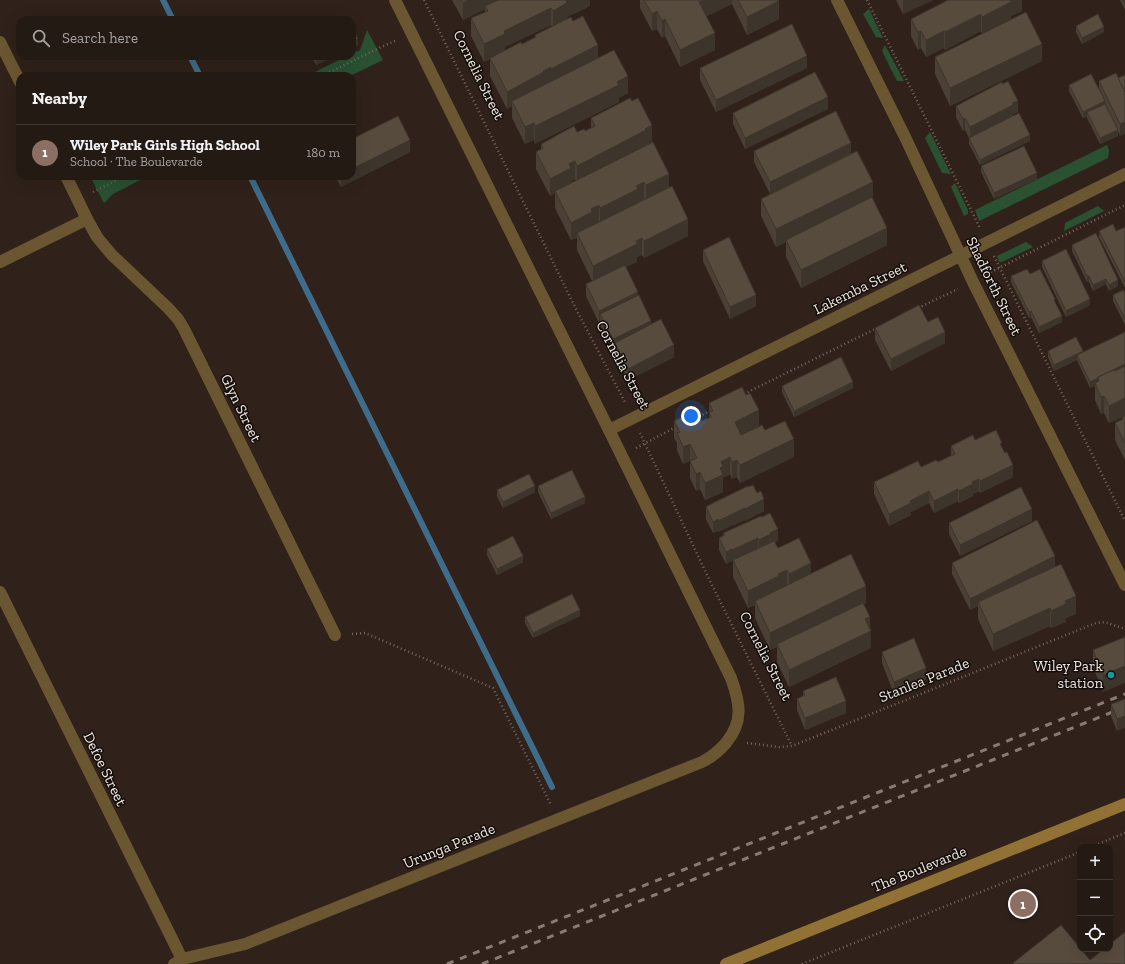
<!DOCTYPE html>
<html lang="en">
<head>
<meta charset="utf-8">
<style>
  :root { --surface:#241a14; --page:#2c231d; --text:#f1f3f6; --muted:#a3a1a0; --line:#413834; --accent:#f3a442 }
  body { margin:0; font-family:"Zilla Slab",serif; background:var(--page); color:var(--text) }
  .controls { position:absolute; right:12px; bottom:12px; display:grid; overflow:hidden; border-radius:8px; box-shadow:0 4px 16px #0002 }
  .controls button { width:36px; height:36px; display:grid; place-items:center; padding:0; border:0; border-bottom:1px solid var(--line); background:var(--surface); color:var(--text); font:20px sans-serif }
  .you { position:absolute; left:691px; top:416px; width:14px; height:14px; margin:-10px; border:3px solid #fff; border-radius:50%; background:#1a73e8; box-shadow:0 0 0 6px #1a73e833 }
  .badge { display:grid; place-items:center; width:26px; height:26px; border-radius:50%; background:var(--accent); color:#fff; font-size:13px; font-weight:700 }
  .pin { position:absolute; translate:-50% -50%; border:2px solid #fff; box-shadow:0 1px 4px #0006 }
  .list { margin:0; padding:0; list-style:none }
  h2 { display:flex; justify-content:space-between; align-items:center; height:52px; margin:0; padding:0 16px; font-size:17px }
  h2 small { font-size:13px; font-weight:400; color:var(--muted) }
  .list li { display:grid; grid-template-columns:26px 1fr auto; gap:12px; align-items:center; box-sizing:border-box; height:56px; padding:0 16px; border-top:1px solid var(--line) }
  .list b { display:block; font-size:15px; white-space:nowrap }
  .list p { margin:0; font-size:13px; white-space:nowrap; color:var(--muted) }
  .list em { font-size:13px; font-style:normal; color:var(--muted) }
  .icon { flex:none; width:22px; height:22px; fill:none; stroke:currentColor; stroke-width:2; stroke-linecap:round; stroke-linejoin:round }
  .map { position:relative; flex:none; width:1125px; height:964px; overflow:hidden }
  .search { position:absolute; background:var(--surface); box-shadow:0 4px 16px #0002; left:16px; top:16px; width:340px; height:44px; display:flex; align-items:center; gap:10px; box-sizing:border-box; padding:0 14px; border-radius:12px; color:var(--muted); font-size:15px }
  .panel { position:absolute; background:var(--surface); box-shadow:0 4px 16px #0002; left:16px; top:72px; width:340px; height:108px; border-radius:12px }
  .map>svg:first-child { display:block }
  .green { fill:#295132 }
  .lines { fill:none; stroke-linecap:round; stroke-linejoin:round }
  .stream { stroke:#3e6c8a; stroke-width:6 }
  .path { stroke:#746760; stroke-width:2.5; stroke-dasharray:1 3; stroke-linecap:butt }
  .street { stroke:#6b5632; stroke-width:12 }
  .secondary { stroke:#917134; stroke-width:12 }
  .rail { stroke:#877b74; stroke-width:3; stroke-dasharray:7 7; stroke-linecap:butt }
  .wall { fill:#4b4035; fill-rule:evenodd }
  .shaded-wall { fill:#3d342b }
  .building { fill:#574b3e; stroke:#3d342b }
  .culture-dot { fill:#0f9aa8; stroke:#130d0a; stroke-width:1.5 }
  .labels { text-anchor:middle; dominant-baseline:central; stroke-width:3; stroke-linejoin:round; paint-order:stroke }
  .street-label { font-size:15px; fill:#f0e6e1; stroke:#130d0a }
  .poi-label { font-size:15px; fill:#f0e6e1; stroke:#130d0a; text-anchor:end }
</style>
</head>
<body>
<div class="map">
<svg width="1125" height="964" viewBox="0 0 1125 964">
  <rect width="100%" height="100%" fill="#30221a"/>
  <g class="green">
    <path d="M 869,9 L 883,38 L 876,37 L 863,14 Z"/>
    <path d="M 367,30 L 383,60 L 350,76 L 307,76 L 347,56 L 352,56 L 352,54 L 360,50 Z"/>
    <path d="M 885,45 L 904,81 L 897,81 L 882,51 Z"/>
    <path d="M 930,132 L 951,174 L 942,173 L 925,138 Z"/>
    <path d="M 1107,145 L 1109,150 L 1108,158 L 979,221 L 975,210 Z"/>
    <path d="M 90,176 L 148,176 L 113,194 L 104,203 Z"/>
    <path d="M 955,183 L 968,210 L 968,214 L 964,216 L 951,187 Z"/>
    <path d="M 1098,206 L 1104,211 L 1064,231 L 1065,223 Z"/>
    <path d="M 1026,242 L 1033,247 L 1002,262 L 999,262 L 997,256 Z"/>
  </g>
  <g class="lines">
    <g class="stream">
      <path d="M 163,0 L 173,20"/>
      <path d="M 190,56 L 200,76"/>
      <path d="M 250,176 L 552,787"/>
    </g>
    <g class="path">
      <path d="M 424,0 L 576,309 L 626,404"/>
      <path d="M 867,0 L 980,228"/>
      <path d="M 322,76 L 377,49 L 397,40"/>
      <path d="M 93,192 L 125,176"/>
      <path d="M 994,256 L 1125,521"/>
      <path d="M 987,274 L 1125,205"/>
      <path d="M 918,308 L 958,289"/>
      <path d="M 744,394 L 877,328"/>
      <path d="M 692,420 L 712,410"/>
      <path d="M 640,433 L 709,579 L 792,746"/>
      <path d="M 636,448 L 676,427"/>
      <path d="M 352,634 L 365,633 L 493,688 L 551,805"/>
      <path d="M 747,743 L 779,747 L 792,746 L 1096,623 L 1105,622 L 1125,629"/>
      <path d="M 1091,847 L 1125,833"/>
      <path d="M 802,964 L 1080,852"/>
    </g>
    <g class="street">
      <path d="M 837,0 L 906,139 L 973,282 L 1125,585"/>
      <path d="M 0,42 L 20,82"/>
      <path d="M 87,219 L 97,237 L 112,255 L 168,308 L 178,319 L 184,329 L 335,635"/>
      <path d="M 0,262 L 87,219 L 66,176"/>
      <path d="M 609,430 L 1125,174"/>
      <path d="M 0,592 L 182,959"/>
      <path d="M 174,964 L 182,959 L 245,944 L 702,762 C 712,757 719,751 726,743 C 744,721 740,703 731,678 L 609,430 L 395,0"/>
    </g>
    <path class="secondary" d="M 726,964 L 1125,804"/>
    <g class="rail">
      <path d="M 447,964 L 1125,694"/>
      <path d="M 482,964 L 1125,707"/>
    </g>
  </g>
  <g class="wall">
    <path d="M 452,0 L 590,0 L 590,6 L 567,17 L 567,19 L 573,21 L 598,58 L 628,93 L 619,98 L 619,102 L 535,144 L 534,140 L 525,144 L 512,118 L 512,106 L 507,109 L 490,76 L 490,59 L 484,62 L 471,36 L 471,18 L 485,12 L 485,9 L 463,20 ZM 551,25 L 552,27 L 535,35 L 535,37 L 522,44 L 505,51 L 505,47 Z"/>
    <path d="M 640,0 L 778,0 L 779,19 L 747,35 L 732,4 L 709,15 L 706,16 L 715,50 L 680,67 L 665,36 L 662,38 L 657,29 L 652,31 L 640,8 Z"/>
    <path d="M 896,0 L 933,0 L 903,14 Z"/>
    <path d="M 1022,0 L 1022,11 L 1011,16 L 1011,19 L 990,30 L 1042,61 L 950,106 L 935,74 L 935,57 L 982,34 L 981,31 L 945,50 L 944,48 L 926,57 L 921,48 L 918,50 L 911,36 L 911,19 Z"/>
    <path d="M 1120,0 L 1125,0 L 1125,10 Z"/>
    <path d="M 1076,26 L 1104,32 L 1082,44 L 1076,32 Z"/>
    <path d="M 311,56 L 336,56 L 316,65 Z"/>
    <path d="M 700,68 L 807,68 L 716,112 L 700,80 Z"/>
    <path d="M 1125,75 L 1120,136 L 1116,127 L 1118,136 L 1100,144 L 1087,118 L 1087,116 L 1083,118 L 1069,91 L 1069,85 L 1099,90 L 1099,81 L 1118,78 Z"/>
    <path d="M 956,106 L 1018,112 L 1013,114 L 1013,116 L 1030,141 L 980,165 L 969,144 L 969,138 L 965,130 L 963,131 L 956,117 Z"/>
    <path d="M 828,109 L 745,149 L 733,124 L 733,113 Z"/>
    <path d="M 591,118 L 652,142 L 646,146 L 669,188 L 688,236 L 644,258 L 642,255 L 637,257 L 637,262 L 626,267 L 651,324 L 674,357 L 628,380 L 615,355 L 615,350 L 613,351 L 600,325 L 600,322 L 599,323 L 586,296 L 586,284 L 592,281 L 577,250 L 577,238 L 571,240 L 555,208 L 555,193 L 550,196 L 536,169 L 536,152 L 541,149 L 541,144 L 577,132 L 585,131 L 591,128 ZM 575,179 L 576,181 L 571,183 L 571,181 Z"/>
    <path d="M 754,151 L 851,155 L 873,199 L 887,245 L 801,288 L 786,257 L 786,242 L 776,247 L 761,216 L 761,199 L 839,161 L 770,194 L 754,162 Z"/>
    <path d="M 410,152 L 341,187 L 335,176 L 352,176 Z"/>
    <path d="M 981,166 L 1037,179 L 994,199 L 981,172 Z"/>
    <path d="M 1125,227 L 1125,288 L 1099,237 L 1099,231 L 1116,231 Z"/>
    <path d="M 1072,245 L 1118,286 L 1109,291 L 1106,284 L 1093,291 L 1089,282 L 1087,282 L 1072,251 Z"/>
    <path d="M 703,250 L 756,306 L 730,319 L 703,261 Z"/>
    <path d="M 1042,261 L 1090,305 L 1066,317 L 1042,267 Z"/>
    <path d="M 1030,274 L 1055,302 L 1062,322 L 1039,333 L 1031,317 L 1029,318 L 1011,282 L 1011,276 Z"/>
    <path d="M 1125,293 L 1125,325 L 1113,301 L 1113,295 Z"/>
    <path d="M 875,328 L 945,343 L 891,371 L 875,340 Z"/>
    <path d="M 1125,332 L 1125,460 L 1115,440 L 1115,423 L 1122,420 L 1122,417 L 1109,423 L 1104,413 L 1101,414 L 1095,400 L 1095,386 L 1090,388 L 1077,360 L 1054,371 L 1048,357 L 1048,351 L 1083,352 Z"/>
    <path d="M 782,386 L 853,388 L 794,417 L 782,392 Z"/>
    <path d="M 709,403 L 765,430 L 794,457 L 740,483 L 737,477 L 732,479 L 730,474 L 723,478 L 723,492 L 705,500 L 700,489 L 696,491 L 690,478 L 690,461 L 683,464 L 677,450 L 677,443 L 674,438 L 674,421 L 695,419 L 701,421 L 709,418 Z"/>
    <path d="M 975,440 L 1002,448 L 1013,477 L 980,493 L 979,491 L 973,494 L 973,496 L 959,503 L 958,501 L 934,513 L 929,503 L 911,512 L 911,515 L 889,526 L 874,494 L 874,482 L 938,462 L 951,456 L 951,446 Z"/>
    <path d="M 538,486 L 585,503 L 551,519 L 538,492 Z"/>
    <path d="M 497,490 L 535,492 L 503,508 L 497,496 Z"/>
    <path d="M 711,504 L 764,511 L 745,521 L 745,520 L 718,532 L 718,531 L 713,533 L 706,519 L 706,507 Z"/>
    <path d="M 1032,521 L 960,556 L 949,534 L 949,523 Z"/>
    <path d="M 723,533 L 778,541 L 775,542 L 778,548 L 811,573 L 866,603 L 864,604 L 870,629 L 871,648 L 789,687 L 777,662 L 777,647 L 770,650 L 755,618 L 755,605 L 748,608 L 733,577 L 733,562 L 732,562 L 732,561 L 726,564 L 719,550 L 719,538 L 723,536 Z"/>
    <path d="M 487,549 L 523,562 L 497,575 L 487,555 Z"/>
    <path d="M 952,563 L 1055,567 L 1076,614 L 1066,618 L 1066,622 L 1051,628 L 1050,626 L 993,651 L 978,619 L 978,606 L 970,610 L 952,574 Z"/>
    <path d="M 580,616 L 533,638 L 525,623 L 525,617 Z"/>
    <path d="M 1125,637 L 1103,692 L 1093,667 L 1093,650 Z"/>
    <path d="M 882,652 L 926,680 L 894,694 L 882,663 Z"/>
    <path d="M 803,691 L 846,713 L 805,730 L 797,710 L 797,699 L 803,696 Z"/>
    <path d="M 1125,699 L 1117,731 L 1111,716 L 1111,704 Z"/>
  </g>
  <g class="shaded-wall">
    <path d="M 469,0 L 504,0 L 485,6 L 485,9 L 463,20 L 463,3 Z"/>
    <path d="M 566,0 L 590,0 L 590,6 L 567,17 L 567,21 L 553,28 L 553,11 Z"/>
    <path d="M 704,0 L 732,0 L 732,4 L 699,20 L 699,2 Z"/>
    <path d="M 903,0 L 933,0 L 903,14 Z"/>
    <path d="M 1010,0 L 1022,0 L 1022,11 L 1011,16 L 1011,19 L 982,34 L 982,17 Z"/>
    <path d="M 779,1 L 779,19 L 747,35 L 747,17 Z"/>
    <path d="M 551,8 L 551,25 L 505,47 L 505,51 L 484,62 L 484,44 L 504,31 Z"/>
    <path d="M 657,11 L 657,29 L 652,31 L 652,14 Z"/>
    <path d="M 981,14 L 981,31 L 945,50 L 945,32 Z"/>
    <path d="M 665,19 L 665,36 L 662,38 L 662,21 Z"/>
    <path d="M 1104,27 L 1104,32 L 1082,44 L 1082,38 Z"/>
    <path d="M 921,31 L 921,48 L 918,50 L 918,32 Z"/>
    <path d="M 944,31 L 944,48 L 926,57 L 926,40 Z"/>
    <path d="M 715,33 L 715,50 L 680,67 L 680,50 Z"/>
    <path d="M 358,39 L 358,45 L 352,48 L 352,42 Z"/>
    <path d="M 1042,44 L 1042,61 L 950,106 L 950,88 Z"/>
    <path d="M 598,45 L 598,62 L 551,86 L 551,69 Z"/>
    <path d="M 323,56 L 336,56 L 316,65 L 316,59 Z"/>
    <path d="M 807,56 L 807,68 L 716,112 L 716,100 Z"/>
    <path d="M 551,67 L 551,85 L 512,101 L 512,106 L 507,109 L 507,92 Z"/>
    <path d="M 628,76 L 628,93 L 619,98 L 619,102 L 535,144 L 535,126 Z"/>
    <path d="M 828,97 L 828,109 L 745,149 L 745,138 Z"/>
    <path d="M 1018,101 L 1018,112 L 1013,114 L 1013,117 L 970,138 L 970,127 Z"/>
    <path d="M 1105,101 L 1105,107 L 1087,112 L 1087,116 L 1083,118 L 1083,112 Z"/>
    <path d="M 965,118 L 965,130 L 963,131 L 963,119 Z"/>
    <path d="M 1125,122 L 1125,134 L 1120,136 L 1120,124 Z"/>
    <path d="M 534,123 L 534,140 L 525,144 L 525,127 Z"/>
    <path d="M 652,125 L 652,142 L 646,145 L 646,148 L 577,183 L 577,166 Z"/>
    <path d="M 1118,130 L 1118,136 L 1100,144 L 1100,138 Z"/>
    <path d="M 1030,135 L 1030,141 L 980,165 L 980,160 Z"/>
    <path d="M 410,140 L 410,152 L 341,187 L 341,176 L 352,176 L 352,169 Z"/>
    <path d="M 851,143 L 851,155 L 770,194 L 770,182 Z"/>
    <path d="M 575,161 L 575,179 L 571,181 L 571,185 L 555,191 L 555,193 L 550,196 L 550,179 L 569,164 Z"/>
    <path d="M 1037,173 L 1037,179 L 994,199 L 994,193 Z"/>
    <path d="M 669,174 L 669,191 L 646,203 L 646,185 Z"/>
    <path d="M 644,182 L 644,199 L 638,202 L 638,206 L 600,225 L 600,208 L 636,186 Z"/>
    <path d="M 873,182 L 873,199 L 786,240 L 786,242 L 776,247 L 776,229 Z"/>
    <path d="M 599,205 L 599,222 L 577,233 L 577,238 L 571,240 L 571,223 L 591,209 Z"/>
    <path d="M 688,219 L 688,236 L 644,258 L 644,241 Z"/>
    <path d="M 887,228 L 887,245 L 801,288 L 801,270 Z"/>
    <path d="M 642,238 L 642,255 L 637,257 L 637,262 L 593,283 L 593,266 L 636,241 Z"/>
    <rect x="1087" y="276" width="2" height="6"/>
    <path d="M 1106,279 L 1106,284 L 1093,291 L 1093,285 Z"/>
    <path d="M 1118,280 L 1118,286 L 1109,291 L 1109,285 Z"/>
    <path d="M 638,292 L 638,303 L 600,314 L 600,322 L 599,323 L 599,311 Z"/>
    <path d="M 756,295 L 756,306 L 730,319 L 730,307 Z"/>
    <path d="M 1090,299 L 1090,305 L 1066,317 L 1066,311 Z"/>
    <path d="M 1031,311 L 1031,317 L 1029,318 L 1029,312 Z"/>
    <path d="M 1062,316 L 1062,322 L 1039,333 L 1039,327 Z"/>
    <path d="M 651,321 L 651,332 L 615,343 L 615,350 L 613,351 L 613,339 Z"/>
    <path d="M 945,332 L 945,343 L 891,371 L 891,359 Z"/>
    <path d="M 674,345 L 674,357 L 628,380 L 628,369 Z"/>
    <path d="M 1083,351 L 1083,357 L 1077,355 L 1077,360 L 1054,371 L 1054,365 Z"/>
    <path d="M 1125,364 L 1125,370 L 1098,378 Z"/>
    <path d="M 1098,378 L 1098,384 L 1095,383 L 1095,386 L 1090,388 L 1090,382 Z"/>
    <path d="M 853,382 L 853,388 L 794,417 L 794,411 Z"/>
    <path d="M 1104,396 L 1104,413 L 1101,414 L 1101,397 Z"/>
    <path d="M 1125,398 L 1125,416 L 1109,423 L 1109,406 Z"/>
    <path d="M 759,410 L 759,427 L 735,439 L 735,422 Z"/>
    <path d="M 794,439 L 794,457 L 740,483 L 740,465 Z"/>
    <path d="M 690,444 L 690,461 L 683,464 L 683,447 Z"/>
    <path d="M 730,457 L 730,474 L 723,478 L 723,492 L 705,500 L 705,483 L 720,468 L 721,462 Z"/>
    <path d="M 737,460 L 737,477 L 732,479 L 732,462 Z"/>
    <path d="M 1013,465 L 1013,477 L 980,493 L 980,481 Z"/>
    <path d="M 700,472 L 700,489 L 696,491 L 696,474 Z"/>
    <path d="M 979,479 L 979,491 L 973,494 L 973,496 L 959,503 L 959,491 L 972,482 Z"/>
    <path d="M 535,486 L 535,492 L 503,508 L 503,502 Z"/>
    <path d="M 958,489 L 958,501 L 934,513 L 934,501 Z"/>
    <path d="M 929,491 L 929,503 L 911,512 L 911,515 L 889,526 L 889,514 L 910,501 Z"/>
    <path d="M 585,497 L 585,503 L 551,519 L 551,513 Z"/>
    <path d="M 764,499 L 764,511 L 745,521 L 745,509 Z"/>
    <path d="M 745,508 L 745,520 L 718,532 L 718,521 Z"/>
    <path d="M 1032,509 L 1032,521 L 960,556 L 960,545 Z"/>
    <path d="M 718,519 L 718,531 L 713,533 L 713,522 Z"/>
    <path d="M 778,529 L 778,541 L 759,552 L 759,540 Z"/>
    <path d="M 758,538 L 758,550 L 733,560 L 733,562 L 732,562 L 732,550 Z"/>
    <path d="M 732,549 L 732,561 L 726,564 L 726,552 Z"/>
    <path d="M 523,556 L 523,562 L 497,575 L 497,569 Z"/>
    <path d="M 1055,556 L 1055,568 L 978,602 L 978,606 L 970,610 L 970,599 Z"/>
    <path d="M 811,563 L 811,581 L 789,591 L 789,574 Z"/>
    <path d="M 787,570 L 787,587 L 755,601 L 755,605 L 748,608 L 748,591 L 778,574 Z"/>
    <path d="M 866,586 L 866,603 L 778,646 L 777,644 L 777,647 L 770,650 L 770,633 Z"/>
    <path d="M 1076,596 L 1076,614 L 1066,618 L 1066,622 L 1051,628 L 1051,611 L 1065,601 Z"/>
    <path d="M 1050,608 L 1050,626 L 993,651 L 993,634 Z"/>
    <path d="M 580,610 L 580,616 L 533,638 L 533,633 Z"/>
    <path d="M 870,617 L 871,648 L 789,687 L 789,670 L 865,619 Z"/>
    <path d="M 1125,666 L 1125,683 L 1103,692 L 1103,675 Z"/>
    <path d="M 926,668 L 926,680 L 894,694 L 894,682 Z"/>
    <path d="M 846,701 L 846,713 L 805,730 L 805,718 Z"/>
    <path d="M 1125,716 L 1125,728 L 1117,731 L 1117,719 Z"/>
  </g>
  <g class="building">
    <path d="M 461,0 L 469,0 L 463,3 Z"/>
    <path d="M 498,0 L 566,0 L 567,3 L 553,11 L 551,8 L 504,31 L 505,34 L 484,44 L 471,18 L 488,11 L 485,6 Z"/>
    <path d="M 644,0 L 704,0 L 699,2 L 715,33 L 680,50 L 665,19 L 662,21 L 657,11 L 652,14 Z"/>
    <path d="M 738,0 L 778,0 L 779,1 L 747,17 Z"/>
    <path d="M 948,0 L 1011,0 L 1011,2 L 982,17 L 981,14 L 945,32 L 944,31 L 926,40 L 921,31 L 918,32 L 911,19 Z"/>
    <path d="M 1123,0 L 1125,0 L 1125,4 Z"/>
    <path d="M 1026,12 L 1042,44 L 950,88 L 935,57 Z"/>
    <path d="M 1098,14 L 1104,27 L 1082,38 L 1076,26 Z"/>
    <path d="M 583,16 L 598,45 L 551,69 L 551,67 L 543,71 L 544,72 L 507,92 L 490,58 L 521,42 L 522,44 L 536,37 L 535,35 L 571,17 L 573,21 Z"/>
    <path d="M 792,24 L 807,56 L 716,100 L 700,68 Z"/>
    <path d="M 352,26 L 358,39 L 352,42 Z"/>
    <path d="M 614,50 L 628,76 L 617,82 L 619,85 L 535,126 L 534,123 L 525,127 L 512,101 Z"/>
    <path d="M 314,56 L 323,56 L 316,59 Z"/>
    <path d="M 815,72 L 828,97 L 745,138 L 733,113 Z"/>
    <path d="M 1116,73 L 1125,92 L 1125,122 L 1120,124 L 1099,81 Z"/>
    <path d="M 1091,74 L 1105,101 L 1083,112 L 1069,85 Z"/>
    <path d="M 1125,75 L 1125,92 L 1118,78 Z"/>
    <path d="M 1008,81 L 1018,101 L 1013,103 L 1013,105 L 970,127 L 965,118 L 963,119 L 956,106 L 1002,82 L 1003,84 Z"/>
    <path d="M 630,98 L 632,101 L 638,98 L 652,125 L 645,129 L 646,130 L 577,166 L 575,161 L 569,164 L 571,168 L 550,179 L 536,152 L 543,148 L 541,144 L 574,126 L 577,132 L 584,129 L 585,131 L 595,126 L 591,118 Z"/>
    <path d="M 1105,104 L 1118,130 L 1100,138 L 1087,112 Z"/>
    <path d="M 836,111 L 851,143 L 770,182 L 754,151 Z"/>
    <path d="M 1019,113 L 1030,135 L 980,160 L 969,138 Z"/>
    <path d="M 398,116 L 410,140 L 352,169 L 352,139 Z"/>
    <path d="M 653,142 L 669,174 L 646,185 L 644,182 L 636,186 L 638,189 L 600,208 L 599,205 L 591,209 L 592,212 L 571,223 L 555,191 Z"/>
    <path d="M 1024,146 L 1037,173 L 994,193 L 981,166 Z"/>
    <path d="M 857,151 L 873,182 L 776,229 L 761,199 Z"/>
    <path d="M 672,186 L 688,219 L 644,241 L 642,238 L 636,241 L 637,244 L 593,266 L 577,233 Z"/>
    <path d="M 872,197 L 887,228 L 801,270 L 786,240 Z"/>
    <path d="M 1113,224 L 1116,231 L 1125,227 L 1125,282 L 1099,231 Z"/>
    <path d="M 1096,233 L 1118,280 L 1109,285 L 1106,279 L 1093,285 L 1089,276 L 1087,276 L 1072,245 Z"/>
    <path d="M 729,237 L 756,295 L 730,307 L 703,250 Z"/>
    <path d="M 1066,249 L 1090,299 L 1066,311 L 1042,261 Z"/>
    <path d="M 625,265 L 638,292 L 599,311 L 586,284 Z"/>
    <path d="M 1027,269 L 1030,274 L 1040,269 L 1055,299 L 1054,300 L 1062,316 L 1039,327 L 1031,311 L 1029,312 L 1011,276 Z"/>
    <path d="M 1123,290 L 1125,293 L 1125,319 L 1113,295 Z"/>
    <path d="M 639,295 L 651,321 L 613,339 L 600,314 Z"/>
    <path d="M 919,305 L 928,322 L 938,317 L 945,332 L 891,359 L 875,328 Z"/>
    <path d="M 661,319 L 674,345 L 628,369 L 615,343 Z"/>
    <path d="M 1125,332 L 1125,364 L 1098,377 L 1098,378 L 1090,382 L 1077,355 Z"/>
    <path d="M 1076,337 L 1083,351 L 1054,365 L 1048,351 Z"/>
    <path d="M 841,357 L 853,382 L 794,411 L 782,386 Z"/>
    <path d="M 1125,366 L 1125,398 L 1109,406 L 1104,396 L 1101,397 L 1095,383 L 1099,381 L 1098,377 L 1114,370 L 1115,371 Z"/>
    <path d="M 742,387 L 746,395 L 750,393 L 759,410 L 735,422 L 741,435 L 762,425 L 765,430 L 785,421 L 794,439 L 740,465 L 737,460 L 732,462 L 730,457 L 721,462 L 723,466 L 720,468 L 723,475 L 705,483 L 700,472 L 696,474 L 690,461 L 697,458 L 690,444 L 683,447 L 677,433 L 680,432 L 674,421 L 692,412 L 695,419 L 699,417 L 701,421 L 711,417 L 709,412 L 713,411 L 709,403 Z"/>
    <path d="M 1125,416 L 1125,443 L 1115,423 L 1123,419 L 1122,417 Z"/>
    <path d="M 996,430 L 1002,443 L 1000,444 L 1005,453 L 1007,452 L 1013,465 L 980,481 L 979,479 L 972,482 L 973,484 L 959,491 L 958,489 L 934,501 L 929,491 L 910,501 L 911,503 L 889,514 L 874,482 L 918,461 L 921,467 L 936,460 L 938,462 L 955,454 L 951,446 L 973,435 L 975,440 Z"/>
    <path d="M 572,470 L 585,497 L 551,513 L 538,486 Z"/>
    <path d="M 529,474 L 535,486 L 503,502 L 497,490 Z"/>
    <path d="M 753,485 L 757,493 L 761,491 L 764,499 L 745,509 L 745,508 L 718,521 L 718,519 L 713,522 L 706,507 L 711,504 L 748,486 L 748,487 Z"/>
    <path d="M 1021,487 L 1032,509 L 960,545 L 949,523 Z"/>
    <path d="M 770,513 L 778,529 L 770,533 L 771,534 L 759,540 L 758,538 L 732,550 L 732,549 L 726,552 L 719,538 L 725,535 L 723,533 L 761,516 L 762,517 Z"/>
    <path d="M 1037,520 L 1055,556 L 970,599 L 952,563 Z"/>
    <path d="M 513,536 L 523,556 L 497,569 L 487,549 Z"/>
    <path d="M 799,538 L 811,563 L 789,574 L 787,570 L 778,574 L 779,576 L 748,591 L 733,560 L 774,541 L 778,548 Z"/>
    <path d="M 851,554 L 866,586 L 770,633 L 755,601 Z"/>
    <path d="M 1061,564 L 1076,596 L 1065,601 L 1066,604 L 1051,611 L 1050,608 L 993,634 L 978,602 Z"/>
    <path d="M 572,594 L 580,610 L 533,633 L 525,617 Z"/>
    <path d="M 863,603 L 870,617 L 865,619 L 871,631 L 789,670 L 777,644 Z"/>
    <path d="M 1125,637 L 1125,666 L 1103,675 L 1093,650 Z"/>
    <path d="M 914,638 L 926,668 L 894,682 L 882,652 Z"/>
    <path d="M 836,677 L 846,701 L 805,718 L 797,699 L 805,695 L 803,691 Z"/>
    <path d="M 1125,699 L 1125,716 L 1117,719 L 1111,704 Z"/>
    <path d="M 1061,925 L 1090,960 L 1104,949 L 1110,949 L 1110,944 L 1125,932 L 1125,964 L 1014,964 L 1013,963 Z"/>
  </g>
  <circle class="culture-dot" cx="1111" cy="675" r="4"/>
  <g class="labels">
    <g class="street-label">
      <text transform="translate(479 75) rotate(64)">Cornelia Street</text>
      <text transform="translate(994 286) rotate(64)">Shadforth Street</text>
      <text transform="translate(860 288) rotate(-26)">Lakemba Street</text>
      <text transform="translate(623 365) rotate(62)">Cornelia Street</text>
      <text transform="translate(241 408) rotate(64)">Glyn Street</text>
      <text transform="translate(766 656) rotate(63)">Cornelia Street</text>
      <text transform="translate(924 680) rotate(-22)">Stanlea Parade</text>
      <text transform="translate(105 769) rotate(64)">Defoe Street</text>
      <text transform="translate(449 846) rotate(-22)">Urunga Parade</text>
      <text transform="translate(919 869) rotate(-22)">The Boulevarde</text>
    </g>
    <g class="poi-label">
      <text x="1103" y="666">Wiley Park<tspan x="1103" dy="17">station</tspan></text>
    </g>
  </g>
</svg>
<div class="controls">
<button>+</button>
<button>−</button>
<button><svg class="icon" aria-label="locate" viewBox="0 0 24 24"><circle cx="12" cy="12" r="6"/><path d="M12 2v4M12 18v4M2 12h4M18 12h4"/></svg></button>
</div>
<div class="you"></div>
<div class="pin badge" style="left:1023px;top:904px;background:#8d6e63">1</div>
<div class="search"><svg class="icon" aria-label="search" viewBox="0 0 24 24"><circle cx="10" cy="10" r="6"/><path d="M15 15l6 6"/></svg>Search here</div>
<section class="panel">
<h2>Nearby<small></small></h2>
<ul class="list">
<li><span class="badge" style="background:#8d6e63">1</span><div><b>Wiley Park Girls High School</b><p>School · The Boulevarde</p></div><em>180 m</em></li>
</ul>
</section>
</div>
</body>
</html>
